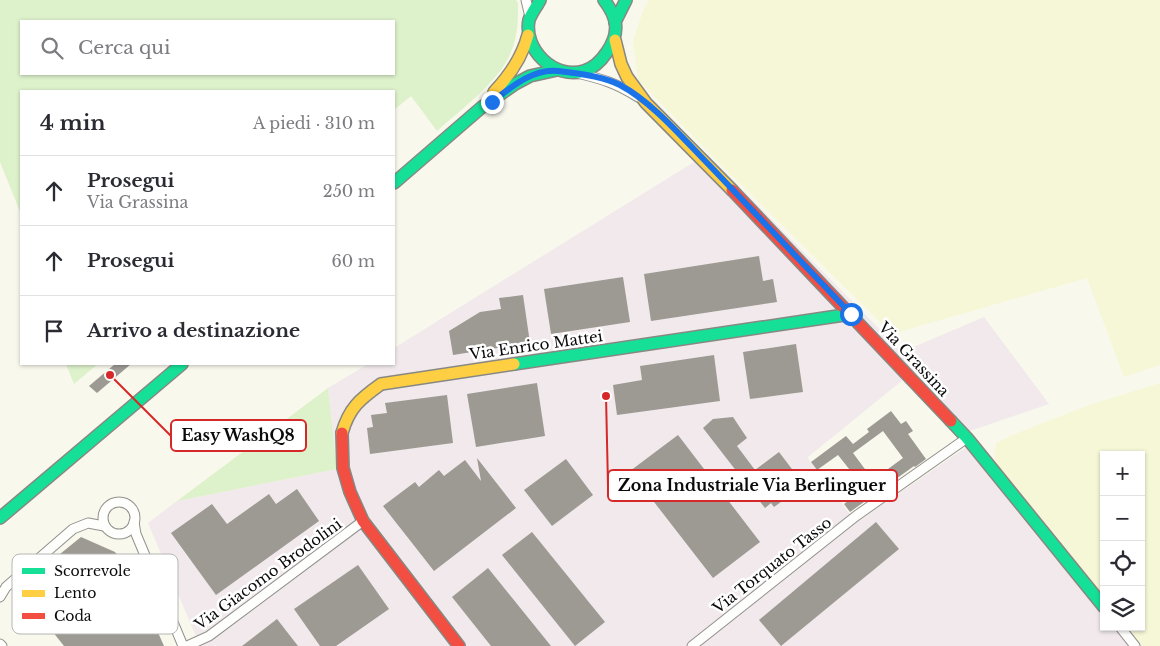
<!DOCTYPE html>
<html lang="it">
<head>
<meta charset="utf-8">
<style>
  :root { --surface:#fff; --page:#f2f2f3; --text:#2b2b33; --muted:#7c7c81; --line:#e1e1e2 }
  body { margin:0; font-family:"Libre Baskerville",serif; background:var(--page); color:var(--text) }
  .controls { position:absolute; right:15px; bottom:15px; display:grid; overflow:hidden; border-radius:0px; box-shadow:0 1px 4px #0004 }
  .controls button { width:45px; height:45px; display:grid; place-items:center; padding:0; border:0; border-bottom:1px solid var(--line); background:var(--surface); color:var(--text); font:25px sans-serif }
  .stop { position:absolute; width:15px; height:15px; margin:-11px; border:4px solid #1a73e8; border-radius:50%; background:#fff }
  .stop.end { background:#1a73e8; border-color:#fff; box-shadow:0 1px 5px #0008 }
  .list { margin:0; padding:0; list-style:none }
  h2 { display:flex; justify-content:space-between; align-items:center; height:65px; margin:0; padding:0 20px; font-size:21px }
  h2 small { font-size:16px; font-weight:400; color:var(--muted) }
  .list li { display:grid; grid-template-columns:32px 1fr auto; gap:15px; align-items:center; box-sizing:border-box; height:70px; padding:0 20px; border-top:1px solid var(--line) }
  .list b { display:block; font-size:19px; white-space:nowrap }
  .list p { margin:0; font-size:16px; white-space:nowrap; color:var(--muted) }
  .list em { font-size:16px; font-style:normal; color:var(--muted) }
  .icon { flex:none; width:28px; height:28px; fill:none; stroke:currentColor; stroke-width:2; stroke-linecap:round; stroke-linejoin:round }
  .map { position:relative; flex:none; width:1160px; height:646px; overflow:hidden }
  .search { position:absolute; background:var(--surface); box-shadow:0 1px 4px #0004; left:20px; top:20px; width:375px; height:55px; display:flex; align-items:center; gap:12px; box-sizing:border-box; padding:0 18px; border-radius:0px; color:var(--muted); font-size:19px }
  .panel { position:absolute; background:var(--surface); box-shadow:0 1px 4px #0004; left:20px; top:90px; width:375px; height:275px; border-radius:0px }
  .map>svg:first-child { display:block }
  .industrial { fill:#f1e9eb }
  .farmland { fill:#f6f7d7 }
  .green { fill:#ddf1cb; fill-rule:evenodd }
  .building { fill:#9c9a93; fill-rule:evenodd }
  .lines { fill:none; stroke-linecap:round; stroke-linejoin:round }
  .street-casing { stroke:#92918c; stroke-width:11 }
  .fast-casing { stroke:#888883; stroke-width:14 }
  .slow-casing { stroke:#888883; stroke-width:14 }
  .jam-casing { stroke:#888883; stroke-width:14 }
  .street { stroke:#fefefc; stroke-width:9 }
  .fast { stroke:#16e098; stroke-width:11 }
  .slow { stroke:#ffcf43; stroke-width:11 }
  .jam { stroke:#f24e42; stroke-width:11 }
  .route { stroke:#1a73e8; stroke-width:6 }
  .labels { text-anchor:middle; dominant-baseline:central; stroke-width:5; stroke-linejoin:round; paint-order:stroke }
  .street-label { font-size:15px; fill:#0a0a0a; stroke:#fff }
  .key { fill:#fff; stroke:#b6b6b6; stroke-width:1 }
  .key-label { font-size:14px; fill:#0a0a0a }
  .leader { fill:none; stroke:#d62828; stroke-width:2 }
  .callout-dot { fill:#d62828; stroke:#fff; stroke-width:2 }
  .callout { fill:#fff; stroke:#d62828; stroke-width:2 }
  .callout-label { font-size:16px; text-anchor:middle; font-weight:bold; fill:#0a0a0a }
</style>
</head>
<body>
<div class="map">
<svg width="1160" height="646" viewBox="0 0 1160 646">
  <rect width="100%" height="100%" fill="#f9f8ed"/>
  <path class="industrial" d="M 707,154 L 902,352 L 984,317 L 1049,404 L 967,432 L 914,371 L 808,457 L 809,460 L 852,517 L 860,520 L 975,441 L 1060,541 L 1104,597 L 1104,627 L 1128,627 L 1142,646 L 200,646 L 148,523 L 177,501 L 337,469 L 328,388 L 368,364 L 394,364 L 394,348 Z"/>
  <g class="farmland">
    <path d="M 649,0 L 1160,0 L 1160,365 L 1124,377 L 1087,278 L 892,334 L 720,164 L 638,80 L 633,41 L 644,8 Z"/>
    <path d="M 1160,383 L 1160,646 L 1142,646 L 1128,627 L 1141,627 L 1141,455 L 1104,455 L 1104,597 L 1060,541 L 994,462 L 996,443 L 1015,434 L 1089,405 Z"/>
  </g>
  <g class="green">
    <path d="M 0,0 L 516,0 L 518,3 C 518,20 518,36 511,52 C 500,81 460,110 437,131 L 411,96 L 394,110 L 394,91 L 21,91 L 21,214 L 0,162 ZM 21,21 L 394,21 L 394,74 L 21,74 Z"/>
    <path d="M 66,364 L 98,364 L 74,384 Z"/>
    <path d="M 328,388 L 337,469 L 177,501 Z"/>
  </g>
  <g class="building">
    <path d="M 759,256 L 763,281 L 773,279 L 777,302 L 651,321 L 644,274 Z"/>
    <path d="M 623,277 L 630,322 L 551,334 L 544,289 Z"/>
    <path d="M 523,295 L 530,343 L 453,355 L 449,331 L 480,312 L 501,309 L 499,298 Z"/>
    <path d="M 796,344 L 803,392 L 750,399 L 743,352 Z"/>
    <path d="M 714,355 L 720,401 L 617,415 L 613,385 L 642,380 L 640,366 Z"/>
    <path d="M 115,364 L 131,364 L 97,393 L 89,386 Z"/>
    <path d="M 537,383 L 545,436 L 476,447 L 467,394 Z"/>
    <path d="M 447,395 L 453,443 L 370,454 L 367,428 L 373,427 L 371,415 L 387,413 L 385,403 Z"/>
    <path d="M 891,411 L 901,424 L 906,421 L 913,431 L 908,434 L 926,459 L 915,467 L 914,466 L 850,512 L 844,504 L 865,489 L 838,455 L 817,470 L 811,462 L 846,436 L 853,444 L 869,432 L 867,429 ZM 883,431 L 903,458 L 873,480 L 853,453 Z"/>
    <path d="M 733,417 L 747,438 L 737,446 L 755,470 L 779,452 L 801,481 L 793,487 L 796,491 L 774,507 L 771,503 L 765,508 L 703,428 L 713,419 Z"/>
    <path d="M 678,435 L 760,542 L 713,578 L 630,471 Z"/>
    <path d="M 477,458 L 516,508 L 434,571 L 383,506 L 415,482 L 419,487 L 439,470 L 444,476 L 465,460 L 481,481 Z"/>
    <path d="M 566,459 L 593,495 L 552,526 L 524,490 Z"/>
    <path d="M 297,489 L 319,521 L 216,595 L 171,533 L 212,504 L 227,524 L 269,494 L 276,504 Z"/>
    <path d="M 876,522 L 899,549 L 781,646 L 759,620 Z"/>
    <path d="M 532,532 L 605,622 L 575,646 L 502,555 Z"/>
    <path d="M 81,537 L 115,552 L 131,572 L 164,646 L 64,646 L 18,588 Z"/>
    <path d="M 358,565 L 389,609 L 336,646 L 320,646 L 294,609 Z"/>
    <path d="M 488,568 L 551,646 L 491,646 L 452,597 Z"/>
    <path d="M 277,619 L 298,646 L 242,646 Z"/>
  </g>
  <g class="lines">
    <g class="street-casing">
      <g id="street">
        <path d="M 526,0 L 530,17"/>
        <path d="M 577,73 C 602,79 616,83 638,97"/>
        <circle cx="119" cy="518" r="16"/>
        <path d="M 134,522 L 136,534 L 144,553 L 183,646"/>
        <path d="M 0,597 L 6,587 L 73,529 L 88,523 L 104,526"/>
        <path d="M 1120,627 L 1135,646"/>
        <path d="M 0,644 L 2,646"/>
        <path d="M 187,646 L 209,636 L 363,521"/>
        <path d="M 692,646 L 856,516 L 967,438"/>
      </g>
    </g>
    <g class="fast-casing">
      <g id="fast">
        <path d="M 540,0 C 537,6 531,14 529,20 C 523,49 554,80 584,71 C 594,68 601,61 607,52 C 620,33 618,18 604,0"/>
        <path d="M 615,22 L 626,0"/>
        <path d="M 394,183 L 482,107 L 515,84 L 530,76 L 557,70"/>
        <path d="M 514,364 L 851,314"/>
        <path d="M 951,421 L 967,438 L 1104,607"/>
        <path d="M 0,518 L 182,364"/>
      </g>
    </g>
    <g class="slow-casing">
      <g id="slow">
        <path d="M 615,40 L 621,64 L 627,77 L 646,103 L 732,190"/>
        <path d="M 494,92 C 510,75 522,58 528,35"/>
        <path d="M 342,433 C 349,408 360,399 381,384 L 514,364"/>
      </g>
    </g>
    <g class="jam-casing">
      <g id="jam">
        <path d="M 732,190 L 951,421"/>
        <path d="M 342,433 L 343,468 L 350,492 L 363,521 L 459,646"/>
      </g>
    </g>
    <use href="#street" class="street"/>
    <use href="#fast" class="fast"/>
    <use href="#slow" class="slow"/>
    <use href="#jam" class="jam"/>
  </g>
  <g class="lines">
    <path class="route" d="M 492,102 C 510,88 533,68 558,71 C 578,73 602,76 620,85 C 654,103 686,142 713,169 C 759,217 805,266 851,314"/>
  </g>
  <g class="labels">
    <g class="street-label">
      <text transform="translate(536 345) rotate(-8)">Via Enrico Mattei</text>
      <text transform="translate(914 359) rotate(47)">Via Grassina</text>
      <text transform="translate(772 565) rotate(-38)">Via Torquato Tasso</text>
      <text transform="translate(268 574) rotate(-36)">Via Giacomo Brodolini</text>
    </g>
  </g>
  <rect x="12" y="554" width="166" height="80" rx="8" class="key"/>
  <rect x="22" y="568" width="23" height="6" fill="#16e098"/>
  <rect x="22" y="590" width="23" height="7" fill="#ffcf43"/>
  <rect x="22" y="613" width="23" height="6" fill="#f24e42"/>
  <g class="key-label">
    <text x="54" y="576">Scorrevole</text>
    <text x="54" y="598">Lento</text>
    <text x="54" y="621">Coda</text>
  </g>
  <path class="leader" d="M110 375L171 436M606 396L608 486"/>
  <g class="callout-dot">
    <circle cx="110" cy="375" r="5"/>
    <circle cx="606" cy="396" r="5"/>
  </g>
  <g class="callout">
    <rect x="171" y="420" width="135" height="31" rx="5"/>
    <rect x="608" y="470" width="289" height="31" rx="5"/>
  </g>
  <g class="callout-label">
    <text x="238" y="441">Easy WashQ8</text>
    <text x="752" y="491">Zona Industriale Via Berlinguer</text>
  </g>
</svg>
<div class="controls">
<button>+</button>
<button>−</button>
<button><svg class="icon" aria-label="locate" viewBox="0 0 24 24"><circle cx="12" cy="12" r="6"/><path d="M12 2v4M12 18v4M2 12h4M18 12h4"/></svg></button>
<button><svg class="icon" aria-label="layers" viewBox="0 0 24 24"><path d="M12 4l9 5-9 5-9-5zM3 14l9 5 9-5"/></svg></button>
</div>
<div class="stop" style="left:851px;top:314px"></div>
<div class="stop end" style="left:492px;top:102px"></div>
<div class="search"><svg class="icon" aria-label="search" viewBox="0 0 24 24"><circle cx="10" cy="10" r="6"/><path d="M15 15l6 6"/></svg>Cerca qui</div>
<section class="panel">
<h2>4 min<small>A piedi · 310 m</small></h2>
<ul class="list">
<li><svg class="icon" aria-label="ahead" viewBox="0 0 24 24"><path d="M12 20V5M6 11l6-6 6 6"/></svg><div><b>Prosegui</b><p>Via Grassina</p></div><em>250 m</em></li>
<li><svg class="icon" aria-label="ahead" viewBox="0 0 24 24"><path d="M12 20V5M6 11l6-6 6 6"/></svg><div><b>Prosegui</b></div><em>60 m</em></li>
<li><svg class="icon" aria-label="arrive" viewBox="0 0 24 24"><path d="M6 21V4h12l-3 4 3 4H6"/></svg><div><b>Arrivo a destinazione</b></div></li>
</ul>
</section>
</div>
</body>
</html>
